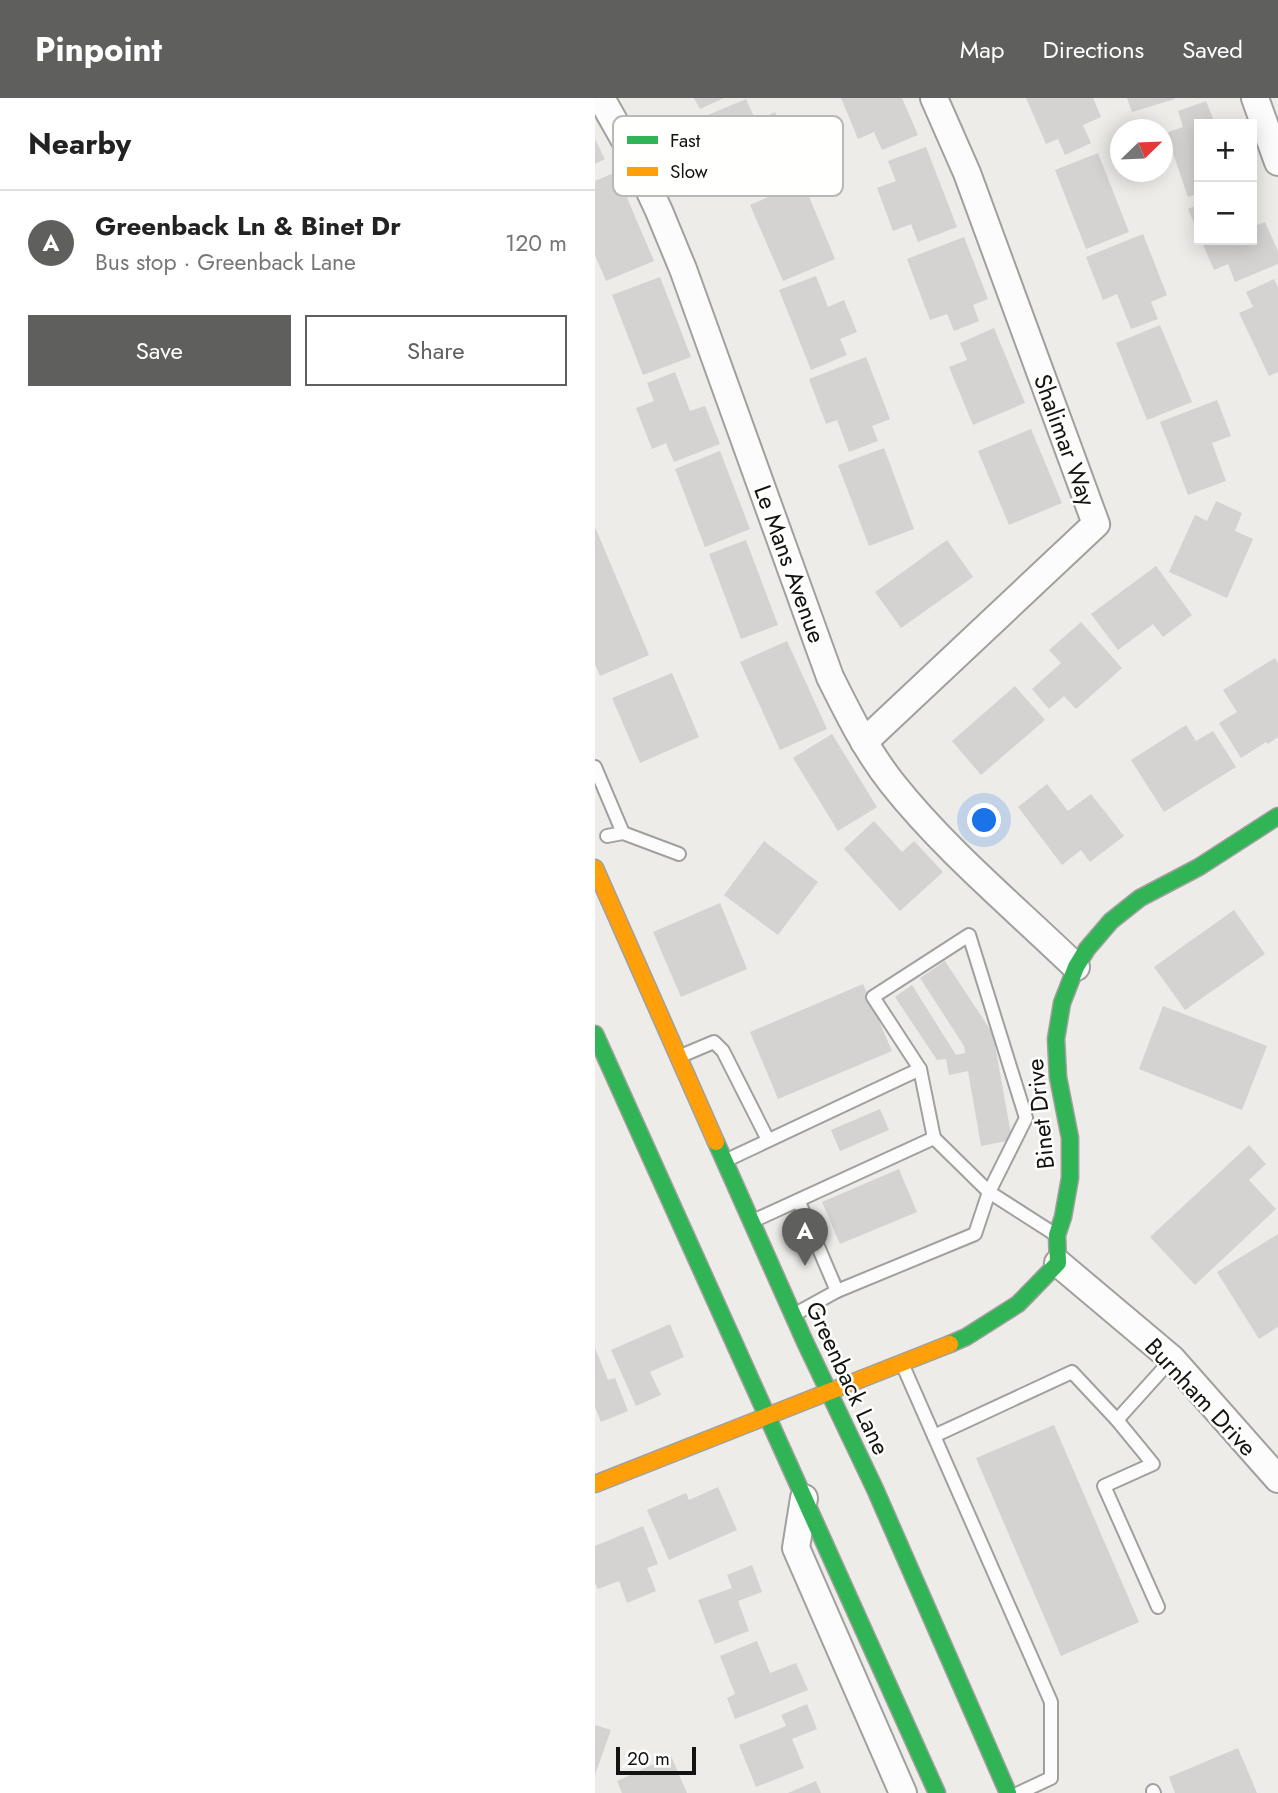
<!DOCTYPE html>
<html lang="en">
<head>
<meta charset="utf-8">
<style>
  :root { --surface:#fff; --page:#f2f2f2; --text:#222; --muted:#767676; --line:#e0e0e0; --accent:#5f5f5d }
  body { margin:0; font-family:Jost,sans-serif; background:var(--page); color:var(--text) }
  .controls { position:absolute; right:21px; top:21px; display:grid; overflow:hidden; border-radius:0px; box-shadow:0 4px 18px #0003 }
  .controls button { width:63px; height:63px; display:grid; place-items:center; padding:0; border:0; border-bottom:2px solid var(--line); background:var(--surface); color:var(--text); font:35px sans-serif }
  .compass { position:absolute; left:515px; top:21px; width:63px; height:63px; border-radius:50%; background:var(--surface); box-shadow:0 4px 18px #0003; rotate:67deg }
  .scale { position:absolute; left:21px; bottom:18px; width:80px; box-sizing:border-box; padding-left:7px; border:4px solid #131311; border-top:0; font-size:19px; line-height:24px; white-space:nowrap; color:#131311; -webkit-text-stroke:5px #fffffe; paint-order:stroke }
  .you { position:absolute; left:390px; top:723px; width:24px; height:24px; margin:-18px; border:5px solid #fff; border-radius:50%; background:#1a73e8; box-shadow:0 0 0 10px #1a73e833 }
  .badge { display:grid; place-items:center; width:46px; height:46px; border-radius:50%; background:var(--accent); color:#fff; font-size:23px; font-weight:700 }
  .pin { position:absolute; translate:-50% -58px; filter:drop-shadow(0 2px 4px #0008) }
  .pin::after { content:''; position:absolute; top:37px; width:24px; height:21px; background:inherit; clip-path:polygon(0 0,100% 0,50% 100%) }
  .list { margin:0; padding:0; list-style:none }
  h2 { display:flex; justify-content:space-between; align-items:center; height:91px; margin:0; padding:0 28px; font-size:30px }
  h2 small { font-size:23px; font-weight:400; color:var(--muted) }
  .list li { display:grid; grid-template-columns:46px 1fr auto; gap:21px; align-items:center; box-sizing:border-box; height:105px; padding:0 28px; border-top:2px solid var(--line) }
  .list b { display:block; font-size:26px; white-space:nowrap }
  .list p { margin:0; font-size:23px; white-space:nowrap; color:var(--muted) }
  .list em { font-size:23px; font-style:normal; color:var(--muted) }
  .actions { display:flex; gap:14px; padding:21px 28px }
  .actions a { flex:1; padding:16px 0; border:2px solid var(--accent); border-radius:0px; text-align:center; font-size:24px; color:var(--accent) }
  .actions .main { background:var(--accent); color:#fff }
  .map { position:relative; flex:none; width:683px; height:1695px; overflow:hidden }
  header { display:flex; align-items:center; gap:42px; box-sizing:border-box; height:98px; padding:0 35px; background:var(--accent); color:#fff }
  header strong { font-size:33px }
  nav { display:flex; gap:38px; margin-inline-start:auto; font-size:24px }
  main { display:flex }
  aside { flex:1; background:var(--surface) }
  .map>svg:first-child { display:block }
  .building { fill:#d4d3d1 }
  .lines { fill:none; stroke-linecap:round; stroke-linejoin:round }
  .lane-casing { stroke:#a1a09e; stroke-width:16 }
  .street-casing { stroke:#a1a09e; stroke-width:30 }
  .fast-casing { stroke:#a1a09e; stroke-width:19 }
  .slow-casing { stroke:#a1a09e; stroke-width:19 }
  .lane { stroke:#fcfcfc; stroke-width:12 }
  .street { stroke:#fcfcfc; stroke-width:26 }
  .fast { stroke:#30b455; stroke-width:16 }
  .slow { stroke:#ff9f0a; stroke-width:16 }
  .labels { text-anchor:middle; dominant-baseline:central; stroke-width:5; stroke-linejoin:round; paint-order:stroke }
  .street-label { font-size:24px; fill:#131311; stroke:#fffffe }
  .key { fill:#fffffe; stroke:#b8b8b7; stroke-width:2 }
  .key-label { font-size:19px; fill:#131311 }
</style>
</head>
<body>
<header>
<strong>Pinpoint</strong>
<nav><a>Map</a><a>Directions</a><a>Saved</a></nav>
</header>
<main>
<aside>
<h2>Nearby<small></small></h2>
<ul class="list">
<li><span class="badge">A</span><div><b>Greenback Ln &amp; Binet Dr</b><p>Bus stop · Greenback Lane</p></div><em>120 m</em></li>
</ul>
<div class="actions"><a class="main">Save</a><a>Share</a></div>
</aside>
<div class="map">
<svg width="683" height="1695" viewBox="0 0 683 1695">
  <rect width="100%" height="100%" fill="#edece9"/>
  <g class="building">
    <path d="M 99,0 L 129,0 L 105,11 Z"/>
    <path d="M 246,0 L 307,0 L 323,37 L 287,52 L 279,34 L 263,41 Z"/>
    <path d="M 431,0 L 498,0 L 506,19 L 488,27 L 496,45 L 470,57 L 463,41 L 451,46 Z"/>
    <path d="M 532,0 L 579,0 L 580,1 L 537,14 Z"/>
    <path d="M 151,1 L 161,23 L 180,14 L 205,71 L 147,96 L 113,17 Z"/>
    <path d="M 611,3 L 620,26 L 604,26 L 604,95 L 593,99 L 571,35 L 588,29 L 583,13 Z"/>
    <path d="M 0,41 L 10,61 L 0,66 Z"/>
    <path d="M 331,49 L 362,129 L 323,144 L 316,126 L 298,133 L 282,90 L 301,83 L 293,63 Z"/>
    <path d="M 503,55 L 534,134 L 491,151 L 460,72 Z"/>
    <path d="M 21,74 L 59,163 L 11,183 L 0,157 L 0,83 Z"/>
    <path d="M 208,84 L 240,161 L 188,183 L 155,107 Z"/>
    <path d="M 604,106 L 604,137 L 593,111 Z"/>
    <path d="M 670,124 L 683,153 L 683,166 L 640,184 L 633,166 L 619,172 L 606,142 L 657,142 L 657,129 Z"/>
    <path d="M 548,136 L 572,197 L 556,204 L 563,221 L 536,231 L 522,196 L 508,202 L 491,159 Z"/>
    <path d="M 369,139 L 393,201 L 378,207 L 384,223 L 359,233 L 352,216 L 335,222 L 312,161 Z"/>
    <path d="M 221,178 L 233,209 L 249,202 L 262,234 L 245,241 L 252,257 L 216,272 L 184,192 Z"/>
    <path d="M 65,179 L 96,259 L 48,277 L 17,197 Z"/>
    <path d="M 679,181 L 683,189 L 683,274 L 674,278 L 644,215 L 658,209 L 651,194 Z"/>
    <path d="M 565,227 L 597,304 L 552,322 L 521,245 Z"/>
    <path d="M 399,230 L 430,305 L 378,327 L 354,269 L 372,262 L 365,245 Z"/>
    <path d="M 271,259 L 295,321 L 277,328 L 283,343 L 254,354 L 242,322 L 231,326 L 214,281 Z"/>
    <path d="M 80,274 L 95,313 L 110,308 L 125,346 L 79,364 L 71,345 L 57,351 L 41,310 L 59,303 L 52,285 Z"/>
    <path d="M 622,302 L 636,338 L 617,345 L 631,383 L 593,397 L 565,324 Z"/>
    <path d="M 436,331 L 467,405 L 414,427 L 383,353 Z"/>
    <path d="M 289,350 L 319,431 L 274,448 L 243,367 Z"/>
    <path d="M 125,353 L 155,431 L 110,449 L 80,371 Z"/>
    <path d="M 621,403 L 647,415 L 640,433 L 658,441 L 632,500 L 574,474 L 600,417 L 612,423 Z"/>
    <path d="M 0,429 L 54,557 L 5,578 L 0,566 Z"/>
    <path d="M 151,442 L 183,527 L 146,541 L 114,456 Z"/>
    <path d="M 352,442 L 378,479 L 306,530 L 280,494 Z"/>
    <path d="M 561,468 L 597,517 L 568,539 L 558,526 L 523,552 L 496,516 Z"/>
    <path d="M 486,524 L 527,570 L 481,611 L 469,598 L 454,611 L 437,591 L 466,565 L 454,552 Z"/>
    <path d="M 192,543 L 232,631 L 185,652 L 145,564 Z"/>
    <path d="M 680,560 L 683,565 L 683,639 L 673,646 L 671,644 L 646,660 L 624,625 L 642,614 L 628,592 Z"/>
    <path d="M 77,575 L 104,639 L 45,665 L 17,600 Z"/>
    <path d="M 420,588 L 450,622 L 386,677 L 357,643 Z"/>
    <path d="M 591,627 L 601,643 L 618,633 L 641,669 L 569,714 L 536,662 Z"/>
    <path d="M 237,636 L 282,709 L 243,733 L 198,660 Z"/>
    <path d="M 452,686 L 473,713 L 496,696 L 529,738 L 495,764 L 486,752 L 467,767 L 423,709 Z"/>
    <path d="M 279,723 L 307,754 L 319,743 L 348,774 L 305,813 L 249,751 Z"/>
    <path d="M 169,743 L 223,784 L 183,837 L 129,797 Z"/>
    <path d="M 125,805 L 152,871 L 86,899 L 58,834 Z"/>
    <path d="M 639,812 L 670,856 L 590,912 L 559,869 Z"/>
    <path d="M 350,863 L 398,936 L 417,1042 L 386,1048 L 373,973 L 354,977 L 351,961 L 342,962 L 300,899 L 317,887 L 361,957 L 370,955 L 369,948 L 325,880 Z"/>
    <path d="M 268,886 L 297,953 L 183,1001 L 155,934 Z"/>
    <path d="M 568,908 L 672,948 L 647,1012 L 544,971 Z"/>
    <path d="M 285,1011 L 294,1032 L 245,1053 L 236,1032 Z"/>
    <path d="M 654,1047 L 671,1066 L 654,1082 L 681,1111 L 600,1187 L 555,1139 Z"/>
    <path d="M 304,1071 L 322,1114 L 245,1146 L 227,1104 Z"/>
    <path d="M 683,1136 L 683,1229 L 664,1241 L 622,1174 Z"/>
    <path d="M 75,1226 L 89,1259 L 55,1274 L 66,1297 L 41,1308 L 16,1252 Z"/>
    <path d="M 0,1250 L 13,1282 L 20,1280 L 33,1313 L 6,1324 L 0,1309 Z"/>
    <path d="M 459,1327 L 544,1524 L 466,1558 L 381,1360 Z"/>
    <path d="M 123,1389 L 142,1432 L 74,1462 L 52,1412 L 91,1395 L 94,1402 Z"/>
    <path d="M 48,1428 L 63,1466 L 52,1470 L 61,1493 L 32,1505 L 24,1483 L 3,1491 L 0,1485 L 0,1448 Z"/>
    <path d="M 157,1467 L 167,1494 L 143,1503 L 154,1533 L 120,1546 L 103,1502 L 137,1490 L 132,1477 Z"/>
    <path d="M 162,1543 L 175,1575 L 201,1565 L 213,1592 L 140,1621 L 132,1600 L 140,1596 L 125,1558 Z"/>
    <path d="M 212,1606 L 222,1631 L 197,1641 L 209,1670 L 161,1689 L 144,1647 L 191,1628 L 186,1617 Z"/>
    <path d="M 0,1627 L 16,1632 L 0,1677 Z"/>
    <path d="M 643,1650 L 662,1695 L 580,1695 L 574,1679 Z"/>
    <path d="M 76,1658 L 92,1695 L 27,1695 L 22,1683 Z"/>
    <path d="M 221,1683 L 226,1695 L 193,1695 Z"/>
  </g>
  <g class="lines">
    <g class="lane-casing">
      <g id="lane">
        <path d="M 0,669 L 28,735"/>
        <path d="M 12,738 L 28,735 L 84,756"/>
        <path d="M 88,957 L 119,944 L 128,953 L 173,1042"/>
        <path d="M 325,971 L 339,1040"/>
        <path d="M 134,1061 L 325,971 L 278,899 L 374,837 L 431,1020 L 394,1094 L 458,1135"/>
        <path d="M 204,1104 L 242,1193"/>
        <path d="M 160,1122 L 339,1040 L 394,1094 L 380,1136 L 242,1193 L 202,1215"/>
        <path d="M 309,1270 L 456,1604 L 456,1680 L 424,1695"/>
        <path d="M 522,1322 L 558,1366 L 509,1388 L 563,1509"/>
        <path d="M 339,1338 L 477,1274 L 522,1322 L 577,1261"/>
        <path d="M 558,1693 L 559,1695"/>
      </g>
    </g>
    <g class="street-casing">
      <g id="street">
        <path d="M 6,0 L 37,55 L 64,113 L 88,171 L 235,579 C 253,615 271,652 297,685 C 350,752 419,809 481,869"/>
        <path d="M 660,0 L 683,64"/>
        <path d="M 269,644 L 501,426 L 372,75 L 339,0"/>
        <path d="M 463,1165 L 577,1261 L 683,1381"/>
        <path d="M 209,1400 L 201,1450 L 308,1695"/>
      </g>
    </g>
    <g class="fast-casing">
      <g id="fast">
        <path d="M 0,936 L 342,1695"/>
        <path d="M 121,1044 L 210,1244 L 280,1391 L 413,1695"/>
        <path d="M 355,1246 L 371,1239 L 423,1206 L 463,1165 L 462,1137 L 468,1119 L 475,1080 L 475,1040 L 463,979 L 461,941 L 467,905 L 481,869 L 492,851 L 516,823 L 545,800 L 604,769 L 683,718"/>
      </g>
    </g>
    <g class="slow-casing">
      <g id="slow">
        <path d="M 0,770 L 121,1044"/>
        <path d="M 0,1386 L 355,1246"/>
      </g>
    </g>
    <use href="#lane" class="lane"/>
    <use href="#street" class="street"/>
    <use href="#fast" class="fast"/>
    <use href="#slow" class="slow"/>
  </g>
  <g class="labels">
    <g class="street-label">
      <text transform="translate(470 342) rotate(70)">Shalimar Way</text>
      <text transform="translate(195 466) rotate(70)">Le Mans Avenue</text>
      <text transform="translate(445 1016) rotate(-96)">Binet Drive</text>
      <text transform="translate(253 1280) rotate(65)">Greenback Lane</text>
      <text transform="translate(606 1299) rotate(47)">Burnham Drive</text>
    </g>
  </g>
  <rect x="18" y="18" width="230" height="80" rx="10" class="key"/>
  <rect x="32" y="38" width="31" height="8" fill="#30b455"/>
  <rect x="32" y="69" width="31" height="9" fill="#ff9f0a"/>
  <g class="key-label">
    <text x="75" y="49">Fast</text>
    <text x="75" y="80">Slow</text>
  </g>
</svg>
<div class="controls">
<button>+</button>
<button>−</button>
</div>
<svg class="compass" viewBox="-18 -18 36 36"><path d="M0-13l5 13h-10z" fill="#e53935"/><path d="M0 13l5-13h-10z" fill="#767676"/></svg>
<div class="scale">20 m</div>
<div class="you"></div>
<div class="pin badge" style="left:210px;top:1168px">A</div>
</div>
</main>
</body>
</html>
